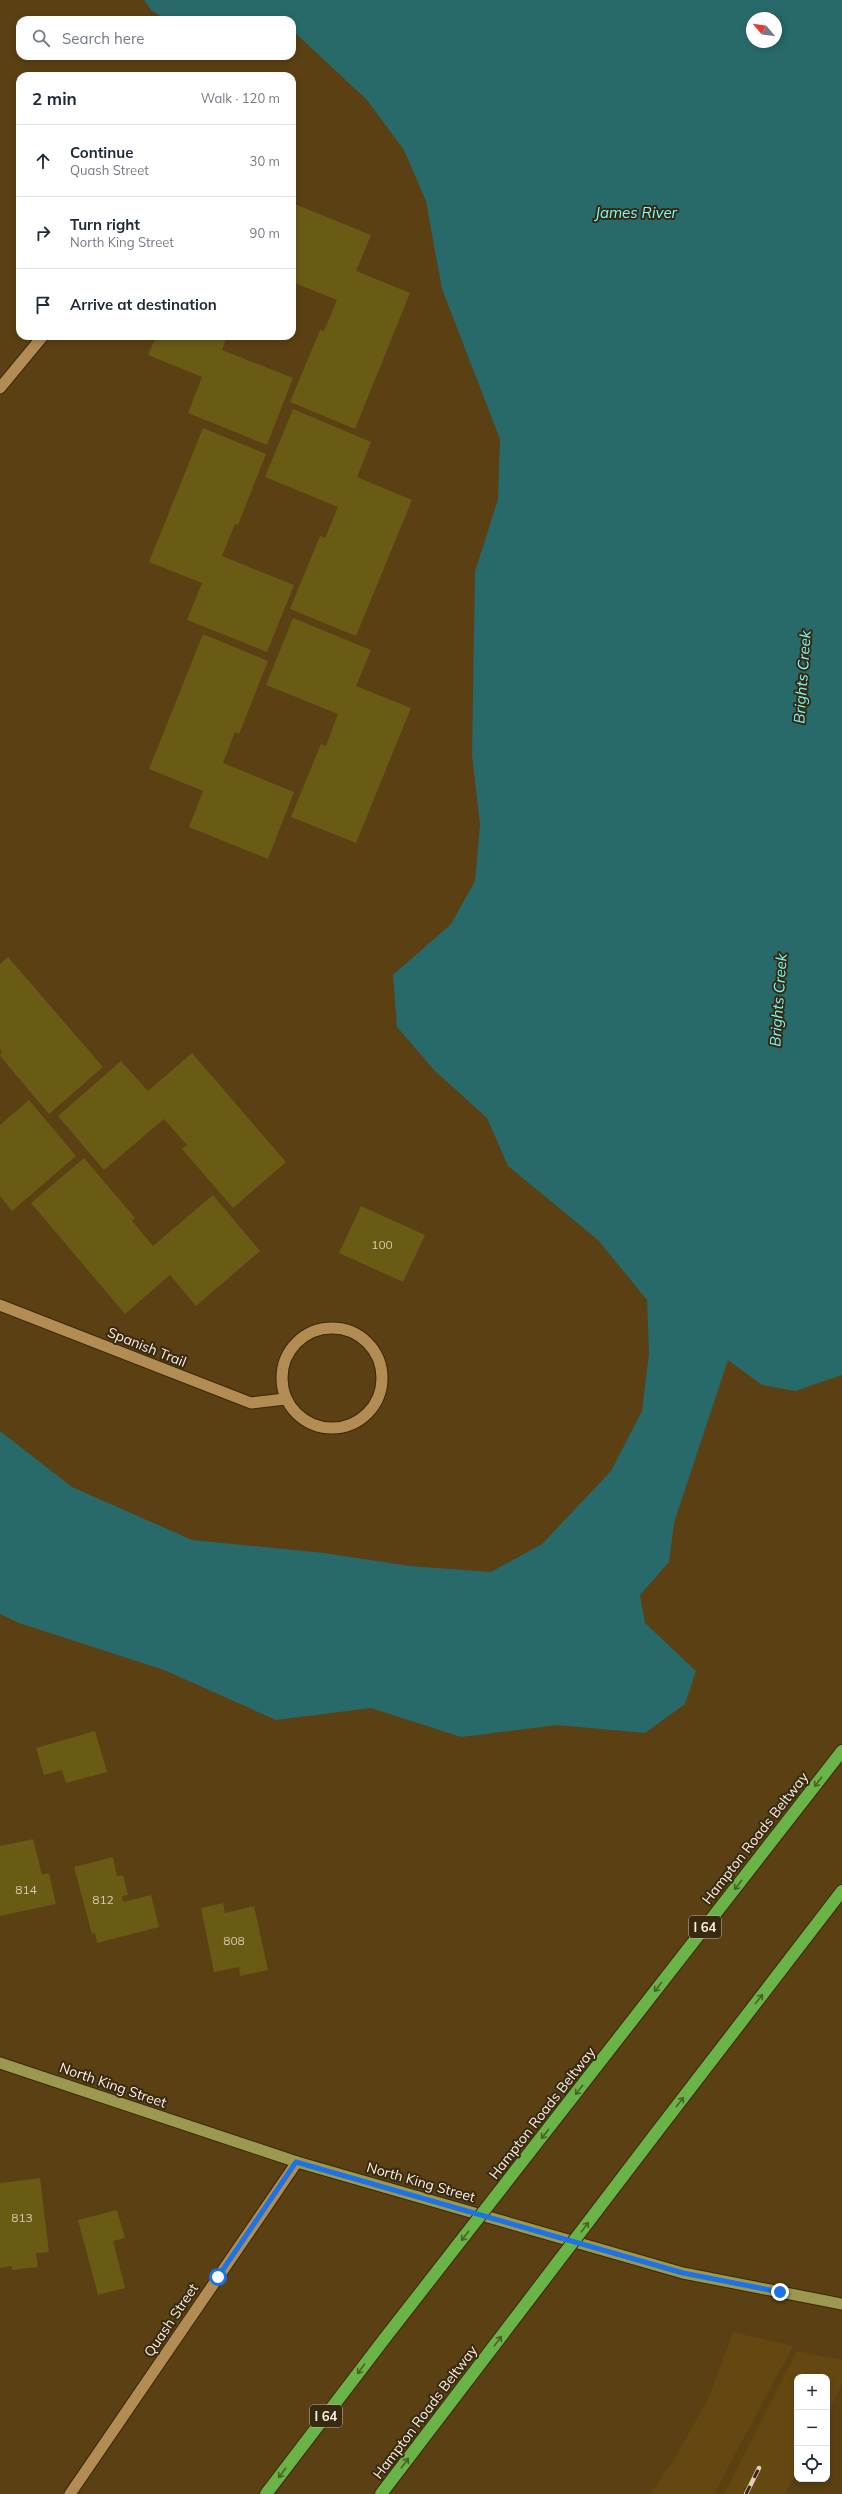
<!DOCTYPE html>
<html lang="en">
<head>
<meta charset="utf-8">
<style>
  :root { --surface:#fff; --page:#f2f2f3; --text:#1f2937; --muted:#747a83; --line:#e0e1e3 }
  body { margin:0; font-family:Mulish,sans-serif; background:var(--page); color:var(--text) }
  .controls { position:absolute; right:12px; bottom:12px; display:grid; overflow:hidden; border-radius:8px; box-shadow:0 2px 6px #0003 }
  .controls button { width:36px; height:36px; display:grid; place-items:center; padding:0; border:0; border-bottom:1px solid var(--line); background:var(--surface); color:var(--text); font:20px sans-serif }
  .compass { position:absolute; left:746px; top:12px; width:36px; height:36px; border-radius:50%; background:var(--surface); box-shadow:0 2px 6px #0003; rotate:299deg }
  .stop { position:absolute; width:12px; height:12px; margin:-9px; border:3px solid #1a73e8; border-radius:50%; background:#fff }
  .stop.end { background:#1a73e8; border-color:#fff; box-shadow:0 1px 4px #0008 }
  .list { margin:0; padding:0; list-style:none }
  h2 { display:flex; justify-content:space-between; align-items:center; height:52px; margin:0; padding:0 16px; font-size:17px }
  h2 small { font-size:13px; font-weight:400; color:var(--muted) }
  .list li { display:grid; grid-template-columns:26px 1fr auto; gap:12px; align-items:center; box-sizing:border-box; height:72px; padding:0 16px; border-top:1px solid var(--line) }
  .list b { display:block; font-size:15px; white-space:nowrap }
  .list p { margin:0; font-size:13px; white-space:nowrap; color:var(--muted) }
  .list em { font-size:13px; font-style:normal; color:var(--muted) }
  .icon { flex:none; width:22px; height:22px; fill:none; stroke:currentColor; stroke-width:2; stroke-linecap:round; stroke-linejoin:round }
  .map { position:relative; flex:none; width:842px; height:2494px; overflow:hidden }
  .search { position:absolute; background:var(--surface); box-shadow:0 2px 6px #0003; left:16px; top:16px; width:280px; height:44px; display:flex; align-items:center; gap:10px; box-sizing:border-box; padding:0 14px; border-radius:12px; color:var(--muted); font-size:15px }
  .panel { position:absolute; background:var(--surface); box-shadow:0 2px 6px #0003; left:16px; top:72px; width:280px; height:268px; border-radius:12px }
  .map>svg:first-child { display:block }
  .built { fill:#654712 }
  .water { fill:#28696a; fill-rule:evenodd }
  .building { fill:#695a14 }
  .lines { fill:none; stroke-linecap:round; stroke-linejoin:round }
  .minor-casing { stroke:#3a2808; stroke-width:13 }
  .secondary-casing { stroke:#3a2808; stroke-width:13 }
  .motorway-casing { stroke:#3a2808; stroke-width:14 }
  .minor { stroke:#b28c53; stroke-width:11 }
  .secondary { stroke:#9c984f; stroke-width:11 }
  .motorway { stroke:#6ab347; stroke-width:12 }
  .rail-casing { stroke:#ded0ba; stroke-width:4.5 }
  .rail { stroke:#382911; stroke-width:3; stroke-dasharray:9; stroke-linecap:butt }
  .motorway-bridge-casing { stroke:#3a2808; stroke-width:14; stroke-linecap:butt }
  .motorway-bridge { stroke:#6ab347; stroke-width:12 }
  .oneway { stroke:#4c6027 }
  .route { stroke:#1a73e8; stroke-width:5 }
  .labels { text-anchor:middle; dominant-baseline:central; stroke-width:4; stroke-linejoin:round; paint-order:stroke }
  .number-label { font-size:12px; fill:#d8cbad }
  .shield { fill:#382911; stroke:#c2b5a2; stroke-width:1 }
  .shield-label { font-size:13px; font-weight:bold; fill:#fdf1e0 }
  .street-label { font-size:14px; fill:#fdf1e0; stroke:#382911 }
  .water-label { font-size:15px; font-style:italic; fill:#79fcfe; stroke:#382911 }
</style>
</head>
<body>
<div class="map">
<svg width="842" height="2494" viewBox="0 0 842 2494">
  <rect width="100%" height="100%" fill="#5a4013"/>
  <g class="built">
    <path d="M 733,2332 L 793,2346 L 714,2494 L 650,2494 L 674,2460 L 710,2395 Z"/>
    <path d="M 797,2351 L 842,2360 L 842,2385 L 827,2414 L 827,2377 L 797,2377 L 797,2471 L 785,2494 L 724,2494 Z"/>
  </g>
  <path class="water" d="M 144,0 L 842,0 L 842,1375 L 795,1391 L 762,1385 L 728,1360 L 674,1523 L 669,1562 L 640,1595 L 645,1623 L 696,1671 L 685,1704 L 645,1733 L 557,1725 L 461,1737 L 371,1708 L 276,1720 L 164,1670 L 19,1623 L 0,1614 L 0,1431 L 72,1487 L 192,1540 L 324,1553 L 410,1566 L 491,1572 L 542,1544 L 611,1471 L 642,1411 L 649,1353 L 647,1300 L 598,1240 L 508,1166 L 487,1118 L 434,1070 L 397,1027 L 393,975 L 451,924 L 475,881 L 480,825 L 472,755 L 475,572 L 498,499 L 500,439 L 442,289 L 426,201 L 404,150 L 367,100 L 292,30 L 292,20 L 168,20 L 152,11 ZM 752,18 L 776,18 L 776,42 L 752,42 Z"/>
  <g class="building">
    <path d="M 292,203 L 371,235 L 356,271 L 410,293 L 355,429 L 290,402 L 320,330 L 324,331 L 337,300 L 292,282 Z"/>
    <path d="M 156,336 L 227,336 L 222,350 L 293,378 L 267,445 L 188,413 L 202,377 L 148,355 Z"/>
    <path d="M 293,409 L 371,442 L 357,477 L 412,500 L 356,636 L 290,609 L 320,536 L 325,538 L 338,507 L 265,477 Z"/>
    <path d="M 203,428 L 266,454 L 238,525 L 235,524 L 222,556 L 294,585 L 267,652 L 187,620 L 202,583 L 149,562 Z"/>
    <path d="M 293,618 L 371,650 L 356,686 L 411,708 L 356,843 L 291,817 L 321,744 L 326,746 L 338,714 L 266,685 Z"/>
    <path d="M 203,634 L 268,661 L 239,734 L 235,732 L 223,763 L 294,792 L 268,859 L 189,827 L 203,791 L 149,769 Z"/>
    <path d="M 8,957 L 103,1067 L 49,1114 L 0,1056 L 2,1051 L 0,1049 L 0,964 Z"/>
    <path d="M 192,1053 L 286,1162 L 233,1208 L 182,1149 L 187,1145 L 164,1119 L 104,1170 L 58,1116 L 121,1061 L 148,1091 Z"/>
    <path d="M 29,1100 L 76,1156 L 12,1211 L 0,1196 L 0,1125 Z"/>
    <path d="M 84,1158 L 135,1218 L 132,1221 L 153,1246 L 213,1195 L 260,1251 L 196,1306 L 170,1275 L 125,1314 L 31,1203 Z"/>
    <path d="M 361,1206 L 425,1235 L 403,1282 L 339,1253 Z"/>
    <path d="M 95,1731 L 107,1772 L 66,1783 L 62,1770 L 44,1775 L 36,1748 Z"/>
    <path d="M 33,1839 L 42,1875 L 49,1873 L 56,1904 L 0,1916 L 0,1846 Z"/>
    <path d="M 113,1857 L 117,1876 L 123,1875 L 128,1895 L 122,1896 L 123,1902 L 151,1895 L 159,1927 L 97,1943 L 95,1933 L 92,1934 L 74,1867 Z"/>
    <path d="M 223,1903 L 225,1913 L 254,1906 L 268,1970 L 240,1976 L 239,1967 L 214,1972 L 201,1908 Z"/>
    <path d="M 40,2178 L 49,2252 L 36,2253 L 38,2267 L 12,2270 L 12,2266 L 0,2268 L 0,2183 Z"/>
    <path d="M 117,2210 L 125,2238 L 113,2241 L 125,2288 L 98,2295 L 78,2220 Z"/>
  </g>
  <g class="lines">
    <g class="minor-casing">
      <g id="minor">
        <path d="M 0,388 L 43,336"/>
        <path d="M 0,1305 L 251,1403 L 285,1399"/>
        <circle cx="332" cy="1378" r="50"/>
        <path d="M 70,2494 L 297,2162"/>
      </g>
    </g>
    <g class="secondary-casing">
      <path id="secondary" d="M 0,2063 L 297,2162 L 683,2273 L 842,2304"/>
    </g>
    <g class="motorway-casing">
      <g id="motorway">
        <path d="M 568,2103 L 842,1751"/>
        <path d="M 656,2133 L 842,1891"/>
        <path d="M 266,2494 L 385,2338"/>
        <path d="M 381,2494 L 474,2372"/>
      </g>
    </g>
    <use href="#minor" class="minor"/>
    <use href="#secondary" class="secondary"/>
    <use href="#motorway" class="motorway"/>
    <g class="rail-casing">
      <path id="rail" d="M 746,2494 L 759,2468"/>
    </g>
    <use href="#rail" class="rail"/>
    <g class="motorway-bridge-casing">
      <g id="motorway-bridge">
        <path d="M 385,2338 L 568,2103"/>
        <path d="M 474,2372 L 656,2133"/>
      </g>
    </g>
    <use href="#motorway-bridge" class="motorway-bridge"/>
  </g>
  <defs><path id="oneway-shaft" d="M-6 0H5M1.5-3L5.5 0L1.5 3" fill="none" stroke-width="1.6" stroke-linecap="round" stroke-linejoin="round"/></defs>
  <g class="oneway">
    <use href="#oneway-shaft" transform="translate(818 1782) rotate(128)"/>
    <use href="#oneway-shaft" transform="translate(738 1885) rotate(128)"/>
    <use href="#oneway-shaft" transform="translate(658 1987) rotate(128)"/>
    <use href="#oneway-shaft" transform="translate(759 1999) rotate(-52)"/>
    <use href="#oneway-shaft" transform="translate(579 2090) rotate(128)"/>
    <use href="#oneway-shaft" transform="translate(680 2102) rotate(-52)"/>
    <use href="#oneway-shaft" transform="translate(545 2134) rotate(128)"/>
    <use href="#oneway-shaft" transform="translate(585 2227) rotate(-53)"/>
    <use href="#oneway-shaft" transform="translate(465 2236) rotate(128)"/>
    <use href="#oneway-shaft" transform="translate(498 2341) rotate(-53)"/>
    <use href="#oneway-shaft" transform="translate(361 2369) rotate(127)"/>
    <use href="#oneway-shaft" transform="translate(405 2463) rotate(-53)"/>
    <use href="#oneway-shaft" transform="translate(282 2473) rotate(127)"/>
  </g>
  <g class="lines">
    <path class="route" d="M 218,2277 L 296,2162 L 683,2273 L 780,2292"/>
  </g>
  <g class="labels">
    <g class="number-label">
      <text x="382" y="1244">100</text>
      <text x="26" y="1889">814</text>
      <text x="103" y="1899">812</text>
      <text x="234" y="1940">808</text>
      <text x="22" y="2217">813</text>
    </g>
    <g class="shield">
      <rect x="689" y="1916" width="32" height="22" rx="3"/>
      <rect x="310" y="2405" width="32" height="22" rx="3"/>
    </g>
    <g class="shield-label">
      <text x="705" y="1927">I 64</text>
      <text x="326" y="2416">I 64</text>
    </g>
    <g class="street-label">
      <text transform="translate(147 1347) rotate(22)">Spanish Trail</text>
      <text transform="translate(755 1838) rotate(-52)">Hampton Roads Beltway</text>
      <text transform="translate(113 2085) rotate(19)">North King Street</text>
      <text transform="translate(542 2113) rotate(-52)">Hampton Roads Beltway</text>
      <text transform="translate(421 2182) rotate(16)">North King Street</text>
      <text transform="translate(171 2320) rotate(-56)">Quash Street</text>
      <text transform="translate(425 2412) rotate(-53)">Hampton Roads Beltway</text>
    </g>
    <g class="water-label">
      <text x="636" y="212">James River</text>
      <text transform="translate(802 677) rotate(-86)">Brights Creek</text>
      <text transform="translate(778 1000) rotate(-86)">Brights Creek</text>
    </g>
  </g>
</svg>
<div class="controls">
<button>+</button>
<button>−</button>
<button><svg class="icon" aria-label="locate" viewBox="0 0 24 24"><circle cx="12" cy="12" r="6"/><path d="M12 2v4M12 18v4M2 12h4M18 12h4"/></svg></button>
</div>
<svg class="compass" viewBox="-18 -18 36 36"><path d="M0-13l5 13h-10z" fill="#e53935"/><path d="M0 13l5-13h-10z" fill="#747a83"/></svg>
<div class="stop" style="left:218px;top:2277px"></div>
<div class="stop end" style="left:780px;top:2292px"></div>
<div class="search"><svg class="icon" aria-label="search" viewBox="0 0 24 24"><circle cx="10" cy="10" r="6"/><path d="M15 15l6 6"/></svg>Search here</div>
<section class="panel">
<h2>2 min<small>Walk · 120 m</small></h2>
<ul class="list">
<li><svg class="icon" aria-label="ahead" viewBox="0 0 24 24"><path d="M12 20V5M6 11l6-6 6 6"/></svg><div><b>Continue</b><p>Quash Street</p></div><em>30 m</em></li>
<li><svg class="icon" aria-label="right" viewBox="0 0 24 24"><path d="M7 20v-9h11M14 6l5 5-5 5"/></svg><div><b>Turn right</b><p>North King Street</p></div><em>90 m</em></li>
<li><svg class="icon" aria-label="arrive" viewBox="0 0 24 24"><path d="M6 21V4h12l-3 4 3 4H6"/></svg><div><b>Arrive at destination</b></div></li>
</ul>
</section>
</div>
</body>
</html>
